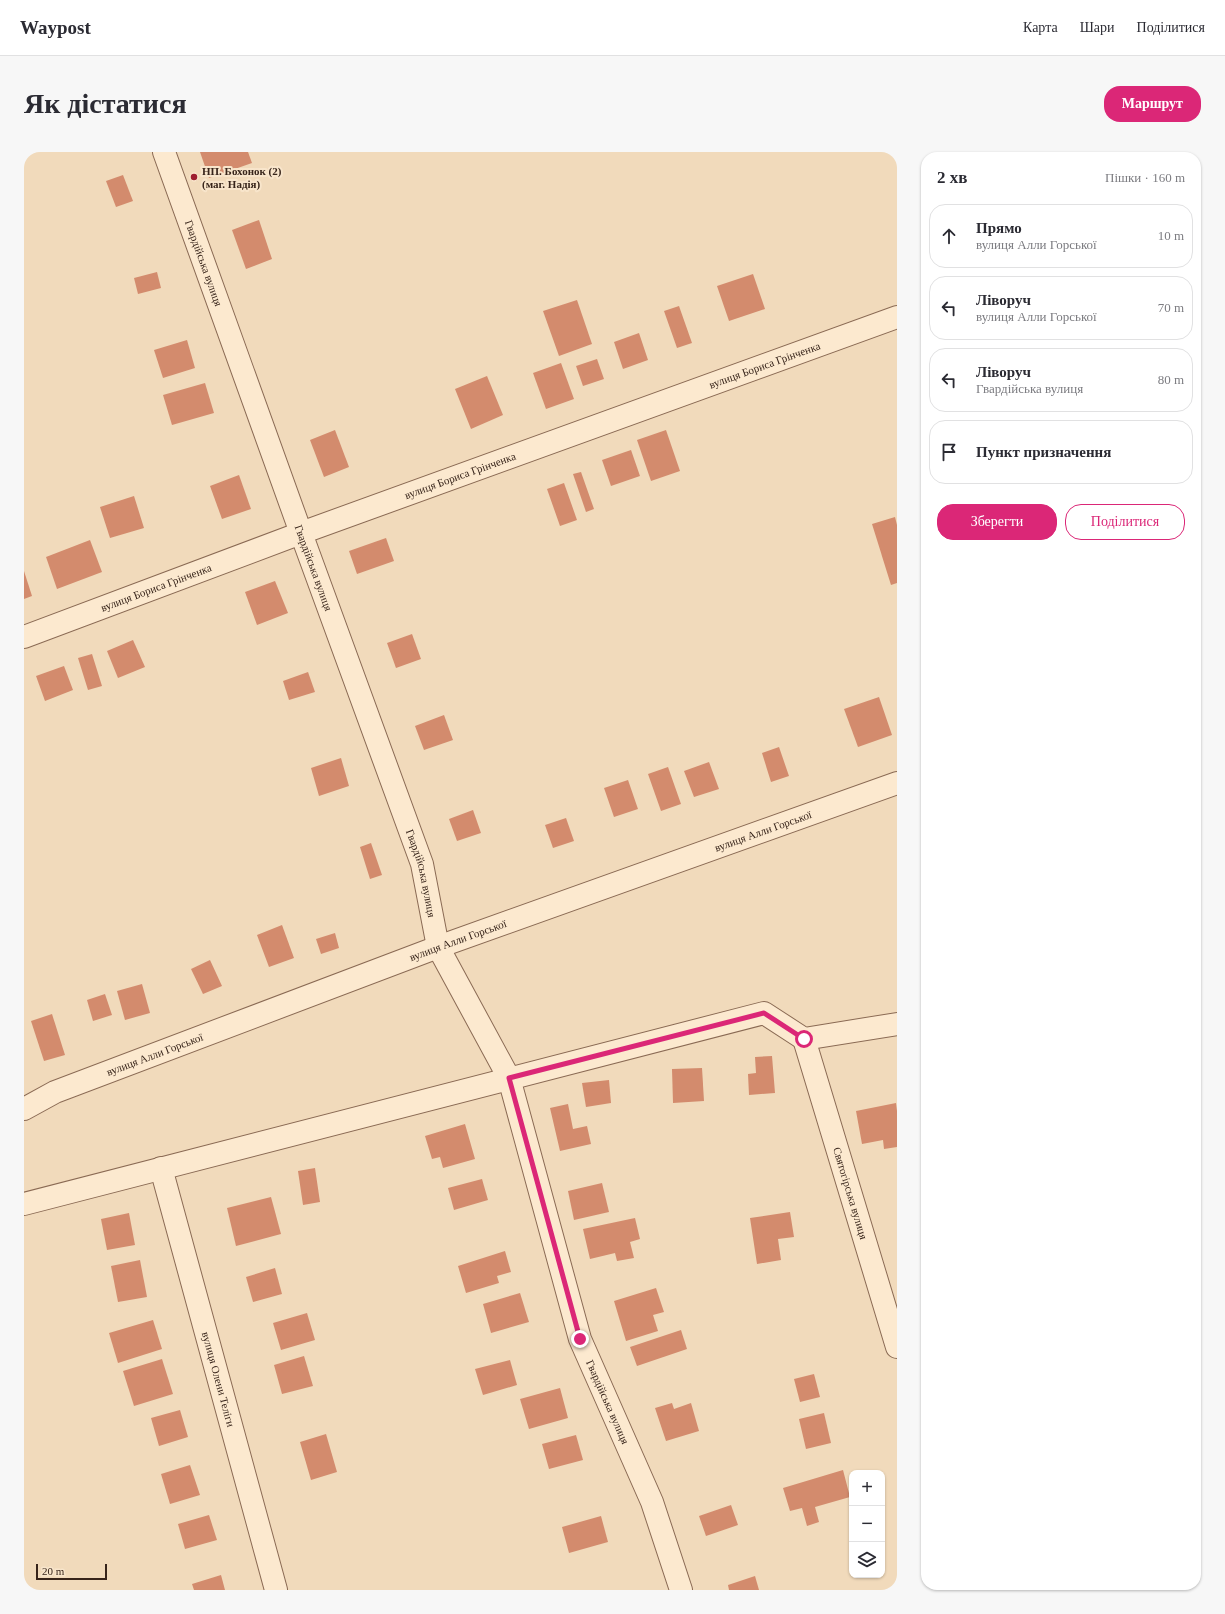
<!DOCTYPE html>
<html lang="uk">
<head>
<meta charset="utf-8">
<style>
  :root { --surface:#fff; --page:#f7f7f7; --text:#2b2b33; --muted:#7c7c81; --line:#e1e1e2; --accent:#db2777 }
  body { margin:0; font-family:Georgia,serif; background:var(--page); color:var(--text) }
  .controls { position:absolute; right:12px; bottom:12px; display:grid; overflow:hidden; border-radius:8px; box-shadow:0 1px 3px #0004 }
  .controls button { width:36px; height:36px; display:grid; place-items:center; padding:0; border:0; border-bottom:1px solid var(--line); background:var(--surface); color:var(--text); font:20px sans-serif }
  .scale { position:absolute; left:12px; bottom:10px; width:71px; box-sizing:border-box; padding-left:4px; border:2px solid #37241a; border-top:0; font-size:11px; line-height:14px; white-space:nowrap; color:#37241a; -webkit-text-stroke:3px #f8e5cb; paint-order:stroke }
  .stop { position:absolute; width:12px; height:12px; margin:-9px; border:3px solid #db2777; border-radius:50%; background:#fff }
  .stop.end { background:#db2777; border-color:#fff; box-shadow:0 1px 4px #0008 }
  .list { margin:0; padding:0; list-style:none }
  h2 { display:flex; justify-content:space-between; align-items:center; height:52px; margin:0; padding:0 16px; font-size:17px }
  h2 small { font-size:13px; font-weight:400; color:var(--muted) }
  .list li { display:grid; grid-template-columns:26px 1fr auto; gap:12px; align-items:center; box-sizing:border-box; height:64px; margin:0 8px 8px; padding:0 8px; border:1px solid var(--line); border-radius:16px }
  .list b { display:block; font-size:15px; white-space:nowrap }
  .list p { margin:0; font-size:13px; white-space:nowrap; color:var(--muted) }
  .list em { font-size:13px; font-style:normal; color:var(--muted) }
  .actions { display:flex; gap:8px; padding:12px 16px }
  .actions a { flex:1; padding:9px 0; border:1px solid var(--accent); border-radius:16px; text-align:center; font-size:14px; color:var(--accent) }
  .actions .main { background:var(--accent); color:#fff }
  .icon { flex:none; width:22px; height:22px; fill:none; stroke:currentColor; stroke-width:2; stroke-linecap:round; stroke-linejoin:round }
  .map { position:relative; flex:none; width:873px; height:1438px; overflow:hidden; border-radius:16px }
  header { display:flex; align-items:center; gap:24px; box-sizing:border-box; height:56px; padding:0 20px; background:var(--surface); border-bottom:1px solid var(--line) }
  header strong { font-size:19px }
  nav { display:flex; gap:22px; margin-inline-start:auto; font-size:14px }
  .intro { display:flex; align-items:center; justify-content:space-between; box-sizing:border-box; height:96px; padding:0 24px }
  h1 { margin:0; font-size:28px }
  .button { padding:10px 18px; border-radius:16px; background:var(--accent); color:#fff; font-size:14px; font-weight:700 }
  main { display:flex; gap:24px; padding:0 24px }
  aside { flex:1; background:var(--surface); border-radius:16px; box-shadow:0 1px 3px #0004 }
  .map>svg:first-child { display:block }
  .building { fill:#d38b6d }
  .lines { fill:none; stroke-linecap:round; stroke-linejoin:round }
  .minor-casing { stroke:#8a6a54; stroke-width:24 }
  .minor { stroke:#fce9cf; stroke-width:22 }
  .route { stroke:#db2777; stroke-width:5 }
  .poi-dot { fill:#9e1e30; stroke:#f8e5cb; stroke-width:1.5 }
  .labels { text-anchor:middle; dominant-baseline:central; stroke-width:4; stroke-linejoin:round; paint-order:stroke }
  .poi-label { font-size:11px; font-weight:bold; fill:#37241a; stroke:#f8e5cb; text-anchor:start }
  .street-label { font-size:11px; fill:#37241a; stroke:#f8e5cb }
</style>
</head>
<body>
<header>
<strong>Waypost</strong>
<nav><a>Карта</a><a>Шари</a><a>Поділитися</a></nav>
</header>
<div class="intro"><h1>Як дістатися</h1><a class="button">Маршрут</a></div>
<main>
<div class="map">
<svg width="873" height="1438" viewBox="0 0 873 1438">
  <rect width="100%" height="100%" fill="#f1dabb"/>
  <g class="building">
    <path d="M 176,0 L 224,0 L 228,11 L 185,26 Z"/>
    <path d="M 99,23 L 109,49 L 92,55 L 82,29 Z"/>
    <path d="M 235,68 L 248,107 L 222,117 L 208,78 Z"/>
    <path d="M 133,120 L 137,136 L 114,142 L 110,126 Z"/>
    <path d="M 729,122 L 741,157 L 705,169 L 693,134 Z"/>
    <path d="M 553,148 L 568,192 L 535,204 L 519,159 Z"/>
    <path d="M 655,154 L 668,191 L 653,196 L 640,159 Z"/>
    <path d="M 615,181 L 624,208 L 599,217 L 590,190 Z"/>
    <path d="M 163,188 L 171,216 L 139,226 L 130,198 Z"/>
    <path d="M 573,207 L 580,227 L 559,234 L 552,214 Z"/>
    <path d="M 537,211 L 550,247 L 522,257 L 509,221 Z"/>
    <path d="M 463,224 L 479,263 L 447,277 L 431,237 Z"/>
    <path d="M 181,231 L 190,261 L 148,273 L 139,243 Z"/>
    <path d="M 311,278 L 325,315 L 300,325 L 286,288 Z"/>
    <path d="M 642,278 L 656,319 L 627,329 L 613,288 Z"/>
    <path d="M 607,298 L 616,324 L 587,334 L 578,308 Z"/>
    <path d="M 557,320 L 570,357 L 562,360 L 549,322 Z"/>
    <path d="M 215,323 L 227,357 L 198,367 L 186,334 Z"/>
    <path d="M 540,331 L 553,368 L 536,374 L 523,337 Z"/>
    <path d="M 110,344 L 120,376 L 86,386 L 76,355 Z"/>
    <path d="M 871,365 L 873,373 L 873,431 L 867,433 L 848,372 Z"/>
    <path d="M 362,386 L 370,409 L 333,422 L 325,399 Z"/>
    <path d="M 66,388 L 78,420 L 33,437 L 22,405 Z"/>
    <path d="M 0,419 L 8,444 L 0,447 Z"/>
    <path d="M 251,429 L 264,461 L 233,473 L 221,440 Z"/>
    <path d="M 388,482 L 397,507 L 372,516 L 363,491 Z"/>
    <path d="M 109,488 L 121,515 L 94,526 L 83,499 Z"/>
    <path d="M 68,502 L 78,534 L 64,538 L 54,506 Z"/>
    <path d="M 40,514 L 49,538 L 21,549 L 12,524 Z"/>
    <path d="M 284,520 L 291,540 L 265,548 L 259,529 Z"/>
    <path d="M 855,545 L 868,583 L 834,595 L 820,557 Z"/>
    <path d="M 420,563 L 429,588 L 400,598 L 391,574 Z"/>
    <path d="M 755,595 L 765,624 L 747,630 L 738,601 Z"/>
    <path d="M 317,606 L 325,634 L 295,644 L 287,616 Z"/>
    <path d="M 685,610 L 695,637 L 670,645 L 660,619 Z"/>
    <path d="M 644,615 L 657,652 L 637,659 L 624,622 Z"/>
    <path d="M 604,628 L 614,657 L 590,665 L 580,636 Z"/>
    <path d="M 449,658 L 457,681 L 433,689 L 425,667 Z"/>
    <path d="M 542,666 L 550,689 L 529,696 L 521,673 Z"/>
    <path d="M 347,691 L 358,723 L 346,727 L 336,695 Z"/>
    <path d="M 258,773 L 270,806 L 245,815 L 233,783 Z"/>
    <path d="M 311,781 L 315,796 L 297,802 L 292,787 Z"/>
    <path d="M 186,808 L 198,834 L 179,842 L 167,817 Z"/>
    <path d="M 118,832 L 126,861 L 101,868 L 93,839 Z"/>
    <path d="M 81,842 L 88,863 L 69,869 L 63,848 Z"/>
    <path d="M 28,862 L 41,903 L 20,909 L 7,869 Z"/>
    <path d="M 748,904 L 751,941 L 725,943 L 724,922 L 732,921 L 731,905 Z"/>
    <path d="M 678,916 L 680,949 L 649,951 L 648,917 Z"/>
    <path d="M 585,928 L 587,951 L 562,955 L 558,931 Z"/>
    <path d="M 872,951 L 873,959 L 873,995 L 860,997 L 859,988 L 838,992 L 832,959 Z"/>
    <path d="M 544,952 L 549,977 L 563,974 L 567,992 L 536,999 L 526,956 Z"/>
    <path d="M 441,972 L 451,1007 L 419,1016 L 416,1005 L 408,1007 L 401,984 Z"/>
    <path d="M 291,1016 L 296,1050 L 279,1053 L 274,1019 Z"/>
    <path d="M 458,1027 L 464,1048 L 430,1058 L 424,1036 Z"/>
    <path d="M 578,1031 L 585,1060 L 550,1068 L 544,1039 Z"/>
    <path d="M 247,1045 L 257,1082 L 212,1094 L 203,1056 Z"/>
    <path d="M 766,1060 L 770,1085 L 754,1087 L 757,1108 L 733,1112 L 726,1066 Z"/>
    <path d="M 105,1061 L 111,1093 L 83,1098 L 77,1067 Z"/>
    <path d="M 611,1066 L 616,1087 L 606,1090 L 610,1106 L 593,1109 L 591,1101 L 566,1107 L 559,1077 Z"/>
    <path d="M 481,1099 L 487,1120 L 473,1124 L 475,1131 L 442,1141 L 434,1114 Z"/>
    <path d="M 116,1108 L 123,1145 L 94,1150 L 87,1114 Z"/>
    <path d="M 251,1116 L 258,1142 L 229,1150 L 222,1125 Z"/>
    <path d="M 632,1136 L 640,1160 L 629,1163 L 634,1179 L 602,1189 L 590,1149 Z"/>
    <path d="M 496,1141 L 505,1170 L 467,1181 L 459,1152 Z"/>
    <path d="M 283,1161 L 291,1188 L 257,1198 L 249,1171 Z"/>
    <path d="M 129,1168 L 138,1197 L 94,1211 L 85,1181 Z"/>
    <path d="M 657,1178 L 663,1197 L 613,1214 L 606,1195 Z"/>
    <path d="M 280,1204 L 289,1234 L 258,1242 L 250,1213 Z"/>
    <path d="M 138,1207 L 149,1242 L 110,1254 L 99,1219 Z"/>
    <path d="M 486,1208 L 493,1233 L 459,1243 L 451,1217 Z"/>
    <path d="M 790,1222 L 796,1245 L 776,1250 L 770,1227 Z"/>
    <path d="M 536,1236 L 544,1266 L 505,1277 L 496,1247 Z"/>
    <path d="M 648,1251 L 650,1257 L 667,1251 L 675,1279 L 642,1289 L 631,1256 Z"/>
    <path d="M 156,1258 L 164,1285 L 135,1294 L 127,1266 Z"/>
    <path d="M 800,1261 L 807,1291 L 782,1297 L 775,1267 Z"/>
    <path d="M 302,1282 L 313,1320 L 287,1328 L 276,1290 Z"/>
    <path d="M 552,1283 L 559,1308 L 525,1317 L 518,1292 Z"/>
    <path d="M 166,1313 L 176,1343 L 146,1352 L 137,1322 Z"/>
    <path d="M 819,1318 L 826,1345 L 791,1355 L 795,1370 L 783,1374 L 778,1356 L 766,1359 L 759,1336 Z"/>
    <path d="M 707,1353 L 714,1373 L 682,1384 L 675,1364 Z"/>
    <path d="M 185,1363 L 193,1388 L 161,1397 L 154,1372 Z"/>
    <path d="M 577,1364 L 584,1390 L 545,1401 L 538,1375 Z"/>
    <path d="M 197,1423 L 201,1438 L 170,1438 L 168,1432 Z"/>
    <path d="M 731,1424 L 735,1438 L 705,1438 L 704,1433 Z"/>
  </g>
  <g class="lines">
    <g class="minor-casing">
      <g id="minor">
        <path id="s1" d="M 140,0 L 277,381 L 398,712 L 414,795 L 485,926 L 556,1187 L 628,1350 L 657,1438"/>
        <path id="s2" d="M 0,485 L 277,381 L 873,165"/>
        <path id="s3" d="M 780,887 L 873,1195"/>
        <path id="s4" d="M 0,957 L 31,940 L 414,795 L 873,631"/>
        <path id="s5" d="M 137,1016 L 252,1438"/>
        <path d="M 0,1052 L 740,861 L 780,887 L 873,872"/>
      </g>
    </g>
    <use href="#minor" class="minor"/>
  </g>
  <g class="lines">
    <path class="route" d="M 556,1187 L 485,926 L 740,861 L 780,887"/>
  </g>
  <circle class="poi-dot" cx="170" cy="25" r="4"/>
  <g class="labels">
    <g class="poi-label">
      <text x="178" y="19">НП. Бохонок (2)<tspan x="178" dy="13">(маг. Надія)</tspan></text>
    </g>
    <g class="street-label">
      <text stroke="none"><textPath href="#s1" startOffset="118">Гвардійська вулиця</textPath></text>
      <text stroke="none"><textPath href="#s2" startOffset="789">вулиця Бориса Грінченка</textPath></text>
      <text stroke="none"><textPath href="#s2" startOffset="465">вулиця Бориса Грінченка</textPath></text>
      <text stroke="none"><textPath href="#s1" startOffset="442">Гвардійська вулиця</textPath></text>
      <text stroke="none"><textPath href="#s2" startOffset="141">вулиця Бориса Грінченка</textPath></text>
      <text stroke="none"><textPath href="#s4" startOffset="790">вулиця Алли Горської</textPath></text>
      <text stroke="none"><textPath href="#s1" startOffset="766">Гвардійська вулиця</textPath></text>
      <text stroke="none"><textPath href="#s4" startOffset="466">вулиця Алли Горської</textPath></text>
      <text stroke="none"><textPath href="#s4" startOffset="142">вулиця Алли Горської</textPath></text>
      <text stroke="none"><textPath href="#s3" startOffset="161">Святогірська вулиця</textPath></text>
      <text stroke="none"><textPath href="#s5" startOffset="219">вулиця Олени Теліги</textPath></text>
      <text stroke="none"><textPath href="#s1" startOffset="1330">Гвардійська вулиця</textPath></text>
    </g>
  </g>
</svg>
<div class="controls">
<button>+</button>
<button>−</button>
<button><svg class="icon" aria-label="layers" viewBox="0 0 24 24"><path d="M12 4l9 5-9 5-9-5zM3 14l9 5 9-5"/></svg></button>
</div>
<div class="scale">20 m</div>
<div class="stop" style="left:780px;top:887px"></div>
<div class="stop end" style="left:556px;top:1187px"></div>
</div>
<aside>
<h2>2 хв<small>Пішки · 160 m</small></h2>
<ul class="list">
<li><svg class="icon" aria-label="ahead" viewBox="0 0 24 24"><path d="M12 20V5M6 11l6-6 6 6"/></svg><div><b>Прямо</b><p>вулиця Алли Горської</p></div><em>10 m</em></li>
<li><svg class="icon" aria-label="left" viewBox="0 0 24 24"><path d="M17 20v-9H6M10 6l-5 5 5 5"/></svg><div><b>Ліворуч</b><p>вулиця Алли Горської</p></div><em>70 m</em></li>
<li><svg class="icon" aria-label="left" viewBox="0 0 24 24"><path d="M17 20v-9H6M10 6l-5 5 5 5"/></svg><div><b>Ліворуч</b><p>Гвардійська вулиця</p></div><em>80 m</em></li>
<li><svg class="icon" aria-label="arrive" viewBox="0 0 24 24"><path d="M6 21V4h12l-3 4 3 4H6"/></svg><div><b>Пункт призначення</b></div></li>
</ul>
<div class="actions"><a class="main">Зберегти</a><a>Поділитися</a></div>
</aside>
</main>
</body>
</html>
